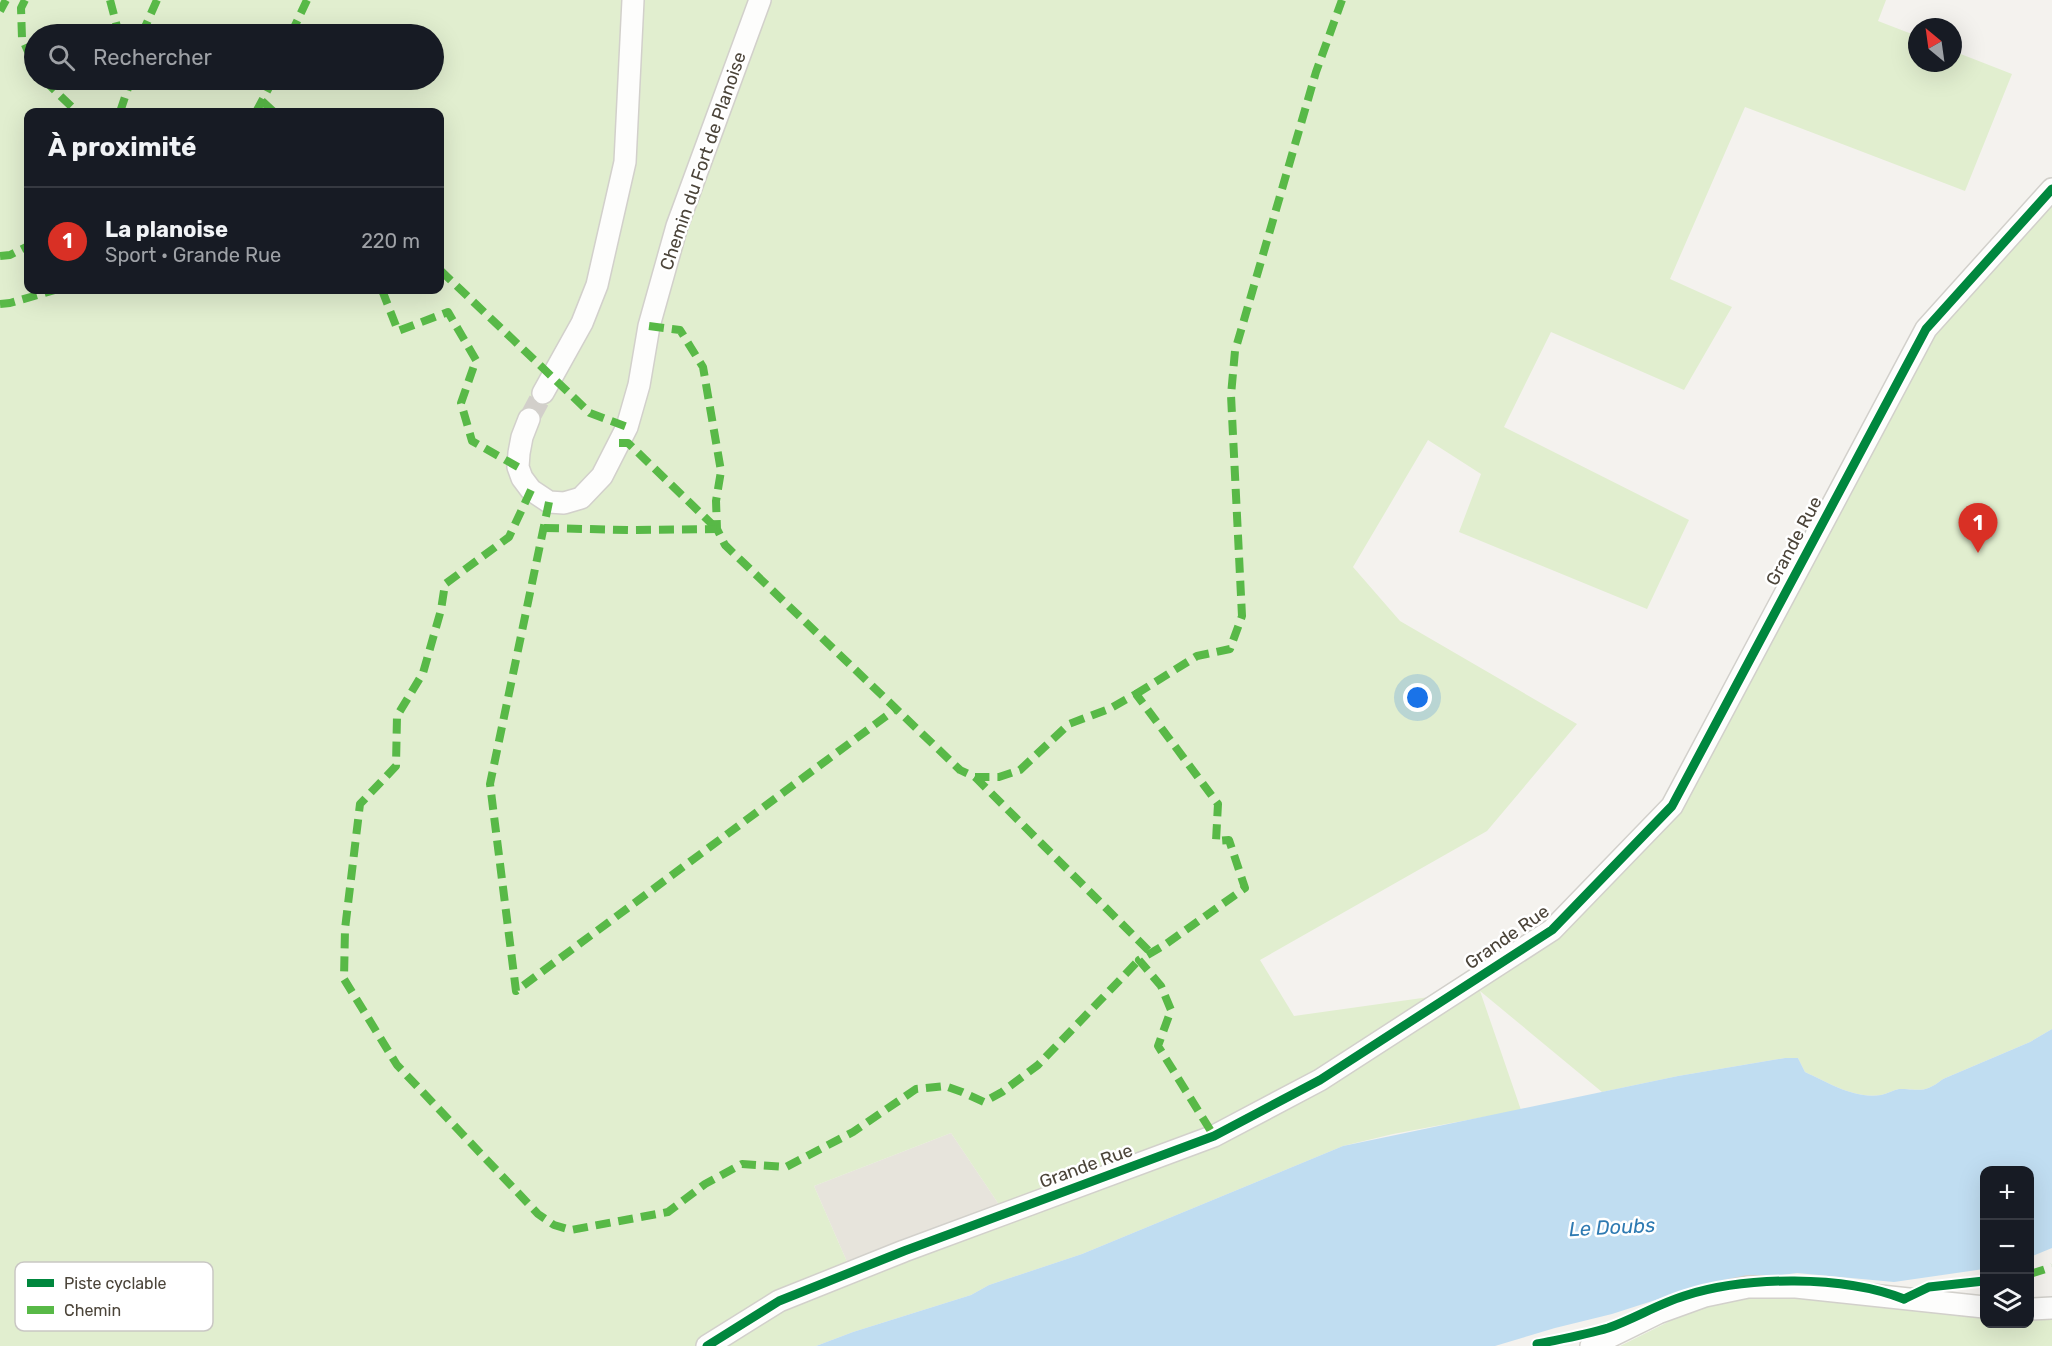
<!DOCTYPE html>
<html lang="fr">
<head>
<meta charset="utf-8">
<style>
  :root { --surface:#171b24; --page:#20242c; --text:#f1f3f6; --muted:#9ea1a6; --line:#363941; --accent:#d93025 }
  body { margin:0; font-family:Rubik,sans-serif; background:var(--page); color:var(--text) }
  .controls { position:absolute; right:18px; bottom:18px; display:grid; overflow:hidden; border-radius:12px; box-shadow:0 6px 24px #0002 }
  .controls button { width:54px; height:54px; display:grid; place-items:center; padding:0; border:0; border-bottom:2px solid var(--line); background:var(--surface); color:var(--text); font:30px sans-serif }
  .compass { position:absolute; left:1908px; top:18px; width:54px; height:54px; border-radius:50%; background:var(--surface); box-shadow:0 6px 24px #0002; rotate:331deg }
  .you { position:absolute; left:1418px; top:698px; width:21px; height:21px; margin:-15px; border:4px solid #fff; border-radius:50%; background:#1a73e8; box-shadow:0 0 0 9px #1a73e833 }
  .badge { display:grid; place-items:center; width:39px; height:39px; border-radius:50%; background:var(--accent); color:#fff; font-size:20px; font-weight:700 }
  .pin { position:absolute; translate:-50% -50px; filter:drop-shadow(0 2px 3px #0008) }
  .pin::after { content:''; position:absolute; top:32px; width:21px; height:18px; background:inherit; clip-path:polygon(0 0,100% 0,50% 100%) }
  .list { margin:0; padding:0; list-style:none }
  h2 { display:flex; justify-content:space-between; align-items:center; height:78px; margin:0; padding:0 24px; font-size:26px }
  h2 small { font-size:20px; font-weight:400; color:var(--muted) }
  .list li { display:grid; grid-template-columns:39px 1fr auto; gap:18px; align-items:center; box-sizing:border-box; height:108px; padding:0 24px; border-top:2px solid var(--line) }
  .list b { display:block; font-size:22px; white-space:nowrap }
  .list p { margin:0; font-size:20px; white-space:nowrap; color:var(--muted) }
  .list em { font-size:20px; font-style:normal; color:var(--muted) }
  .icon { flex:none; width:33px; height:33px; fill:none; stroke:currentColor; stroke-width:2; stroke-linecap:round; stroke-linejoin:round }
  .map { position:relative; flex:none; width:2052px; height:1346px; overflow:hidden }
  .search { position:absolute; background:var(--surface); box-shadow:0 6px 24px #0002; left:24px; top:24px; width:420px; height:66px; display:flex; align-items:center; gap:15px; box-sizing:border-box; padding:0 21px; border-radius:33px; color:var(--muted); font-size:22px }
  .panel { position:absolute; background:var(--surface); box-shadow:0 6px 24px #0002; left:24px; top:108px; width:420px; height:186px; border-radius:12px }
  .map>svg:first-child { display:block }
  .residential { fill:#e7e4dc }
  .green { fill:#e1eecf; fill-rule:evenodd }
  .water { fill:#c0ddf1 }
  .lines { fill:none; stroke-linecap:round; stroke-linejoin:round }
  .minor-tunnel { stroke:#d2cfca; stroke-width:21; stroke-dasharray:21 10; stroke-linecap:butt }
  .minor-casing { stroke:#d2d0cb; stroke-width:24 }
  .minor { stroke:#fdfdfc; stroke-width:21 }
  .quiet { stroke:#58b947; stroke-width:8; stroke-dasharray:15 8; stroke-linecap:butt }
  .cycleway-casing { stroke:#fff; stroke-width:13 }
  .cycleway { stroke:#00873e; stroke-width:9 }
  .labels { text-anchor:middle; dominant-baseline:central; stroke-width:5; stroke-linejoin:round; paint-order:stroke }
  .street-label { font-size:18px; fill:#4b4439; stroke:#fff }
  .water-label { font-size:20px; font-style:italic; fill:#2e7ab2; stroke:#fff }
  .key { fill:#fff; stroke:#c9c7c4; stroke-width:1.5 }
  .key-label { font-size:16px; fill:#4b4439 }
</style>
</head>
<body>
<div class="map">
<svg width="2052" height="1346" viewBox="0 0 2052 1346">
  <rect width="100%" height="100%" fill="#f4f2ee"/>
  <path class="residential" d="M 951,1133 L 1002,1209 L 848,1264 L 814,1186 Z"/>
  <g class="green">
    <path d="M 0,0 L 1886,0 L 1878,21 L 1917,36 L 1917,63 L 1953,63 L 1953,51 L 2012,74 L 1965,191 L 1745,107 L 1670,279 L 1732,307 L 1684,390 L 1551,332 L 1504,427 L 1689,520 L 1647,609 L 1459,532 L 1481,474 L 1428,440 L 1353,567 L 1400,621 L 1577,724 L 1487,831 L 1260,960 L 1294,1016 L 1479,990 L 1681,812 L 1935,335 L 2052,201 L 2052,1029 L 2030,1042 L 1943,1079 C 1924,1094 1920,1089 1899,1089 C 1893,1090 1887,1094 1881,1095 C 1854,1099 1829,1083 1805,1072 L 1798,1058 L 1785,1058 L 1678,1076 L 1602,1092 L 1480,991 L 1521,1110 L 1393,1134 L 1343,1146 L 1082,1254 L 989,1285 L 971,1295 L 853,1332 L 816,1346 L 0,1346 ZM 34,34 L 434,34 L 434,80 L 34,80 ZM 28,112 L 440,112 L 440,290 L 28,290 ZM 951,1133 L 1002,1209 L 848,1264 L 814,1186 Z"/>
    <path d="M 1749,1294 L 1984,1313 L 1984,1324 L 2030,1324 L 2030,1318 L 2052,1320 L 2052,1346 L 1620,1346 L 1698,1307 Z"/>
  </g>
  <path class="water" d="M 2052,1029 L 2052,1248 L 2030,1257 L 2030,1170 L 1984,1170 L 1984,1269 L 1894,1282 L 1797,1273 L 1699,1286 L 1612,1314 L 1555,1328 L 1495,1346 L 816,1346 L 853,1332 L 971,1295 L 989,1285 L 1082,1254 L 1343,1146 L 1678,1076 L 1785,1058 L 1798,1058 L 1805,1072 C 1829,1083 1854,1099 1881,1095 C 1887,1094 1893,1090 1899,1089 C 1920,1089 1924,1094 1943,1079 L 2030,1042 Z"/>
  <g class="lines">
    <path class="minor-tunnel" d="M 529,419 L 543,393"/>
    <g class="minor-casing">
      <g id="minor">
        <path d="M 543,393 L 582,323 L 597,285 L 625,162 L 633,0"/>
        <path d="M 529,419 L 522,437 L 519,453 L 518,467 L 522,478 L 531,490 L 549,502 L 564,503 L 581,498 L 602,476 L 627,427 L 639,385 L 649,326 L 677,226 L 760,0"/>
        <path d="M 2030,1309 L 2052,1308"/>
        <path d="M 707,1346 L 779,1301 L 904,1251 L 1214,1136 L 1320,1080 L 1552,930 L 1672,806 L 1926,329 L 2052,189"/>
        <path d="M 1591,1346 L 1658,1313 L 1705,1296 L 1748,1287 L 1796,1287 L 1984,1307"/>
      </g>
    </g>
    <use href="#minor" class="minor"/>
    <g class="quiet">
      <path d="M 25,0 L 21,8 L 22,38 L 34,65"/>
      <path d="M 110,0 L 119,34"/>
      <path d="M 157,0 L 145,27 L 159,34"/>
      <path d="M 0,11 L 6,0"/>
      <path d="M 134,34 L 146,26"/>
      <path d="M 291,34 L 307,0"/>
      <path d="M 44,80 L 77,112"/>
      <path d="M 262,101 L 274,112"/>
      <path d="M 120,112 L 128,88 L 127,80"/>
      <path d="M 256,112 L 273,80"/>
      <path d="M 0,256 L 10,255 L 28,246"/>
      <path d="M 440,270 L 590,413 L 627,427"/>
      <path d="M 382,290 L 398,331 L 448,312 L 476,360 L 461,403 L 472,441 L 518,467"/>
      <path d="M 0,304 L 10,303 L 55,290"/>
      <path d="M 649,326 L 680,330 L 703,367 L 721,471 L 716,501 L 717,529 L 725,545 L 960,770 L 975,777 L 999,777 L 1020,770 L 1069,724 L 1109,709 L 1136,694 L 1218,804 L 1216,841 L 1229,840 L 1245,888 L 1166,944 L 1139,960 L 1161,986 L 1171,1010 L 1158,1046 L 1214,1136"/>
      <path d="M 619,443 L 628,443 L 717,529"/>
      <path d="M 531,490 L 509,537 L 445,584 L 441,610 L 423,673 L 397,716 L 396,766 L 360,804 L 345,929 L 344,979 L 397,1065 L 538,1214 L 554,1225 L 571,1230 L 668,1212 L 705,1184 L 742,1164 L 786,1167 L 853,1132 L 916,1089 L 945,1086 L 962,1092 L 984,1102 L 1002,1092 L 1038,1065 L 1139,960"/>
      <path d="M 549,502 L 490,784 L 516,991 L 897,708"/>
      <path d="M 544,528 L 628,530 L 717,529"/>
      <path d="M 1136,694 L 1197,656 L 1230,649 L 1242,616 L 1231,395 L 1235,351 L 1316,72 L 1342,0"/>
      <path d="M 975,777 L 1151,953"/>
      <path d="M 2030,1274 L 2052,1267"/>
    </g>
    <g class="cycleway-casing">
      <g id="cycleway">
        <path d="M 1904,1299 L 1929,1287 L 1984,1281"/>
        <path d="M 1537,1344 C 1561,1339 1585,1335 1608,1328 C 1634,1319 1658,1304 1684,1296 C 1746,1276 1843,1275 1904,1299"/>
        <path d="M 707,1346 L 779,1301 L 904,1251 L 1214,1136 L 1320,1080 L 1552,930 L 1672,806 L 1926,329 L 2052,189"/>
      </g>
    </g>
    <use href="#cycleway" class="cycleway"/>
  </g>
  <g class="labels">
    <g class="street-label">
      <text transform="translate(703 161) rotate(-71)">Chemin du Fort de Planoise</text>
      <text transform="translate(1794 541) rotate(-62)">Grande Rue</text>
      <text transform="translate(1507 937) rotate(-35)">Grande Rue</text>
      <text transform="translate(1086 1166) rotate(-20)">Grande Rue</text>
    </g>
    <g class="water-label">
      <text transform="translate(1612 1227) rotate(-3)">Le Doubs</text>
    </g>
  </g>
  <rect x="15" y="1262" width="198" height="69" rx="9" class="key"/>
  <rect x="27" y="1279" width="27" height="8" fill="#00873e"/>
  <rect x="27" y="1306" width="27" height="8" fill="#58b947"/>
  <g class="key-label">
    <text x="64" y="1289">Piste cyclable</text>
    <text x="64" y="1316">Chemin</text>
  </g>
</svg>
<div class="controls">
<button>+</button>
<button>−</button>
<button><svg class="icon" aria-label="layers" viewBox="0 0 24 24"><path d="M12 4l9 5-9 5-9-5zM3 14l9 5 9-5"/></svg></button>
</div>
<svg class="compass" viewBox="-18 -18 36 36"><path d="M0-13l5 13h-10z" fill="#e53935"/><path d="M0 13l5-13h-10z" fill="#9ea1a6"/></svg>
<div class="you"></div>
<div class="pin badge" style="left:1978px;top:553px">1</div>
<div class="search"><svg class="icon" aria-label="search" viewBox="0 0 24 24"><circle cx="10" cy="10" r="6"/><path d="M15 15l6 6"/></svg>Rechercher</div>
<section class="panel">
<h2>À proximité<small></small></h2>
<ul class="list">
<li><span class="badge">1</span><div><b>La planoise</b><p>Sport · Grande Rue</p></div><em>220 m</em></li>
</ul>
</section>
</div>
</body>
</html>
